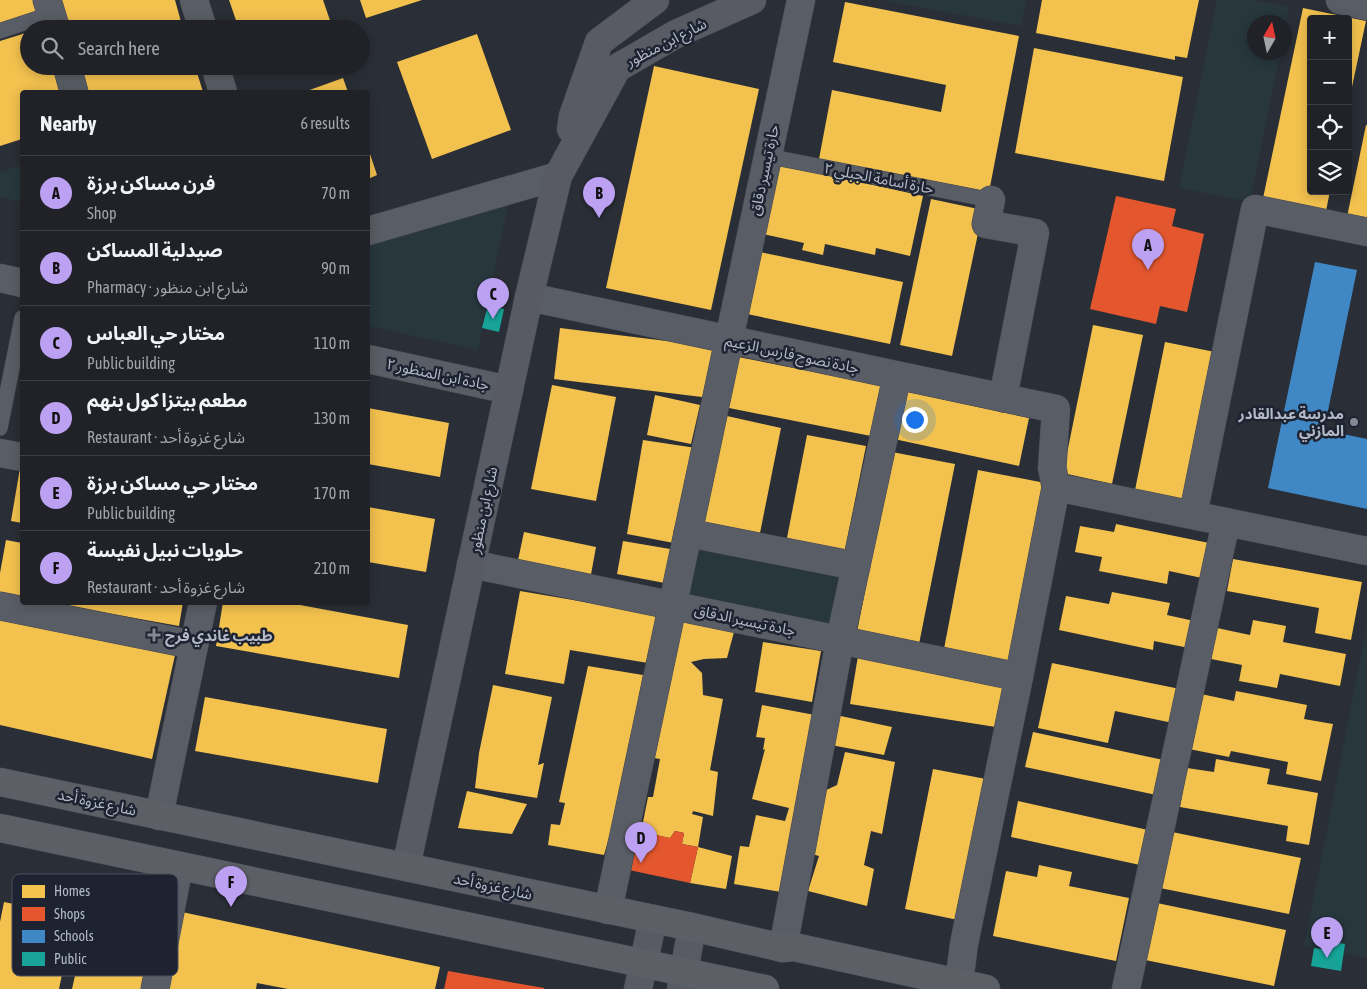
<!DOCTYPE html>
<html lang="en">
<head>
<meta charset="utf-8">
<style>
  :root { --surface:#202228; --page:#282a30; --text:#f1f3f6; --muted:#a2a4a8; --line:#3d3f45; --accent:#bca0f2 }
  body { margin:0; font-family:"Asap Condensed","Noto Sans Arabic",sans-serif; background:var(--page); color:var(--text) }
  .controls { position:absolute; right:15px; top:15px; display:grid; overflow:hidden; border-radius:5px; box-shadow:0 2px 12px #0003 }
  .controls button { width:45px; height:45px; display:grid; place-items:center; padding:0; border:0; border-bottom:1px solid var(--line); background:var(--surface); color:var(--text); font:25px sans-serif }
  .compass { position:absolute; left:1247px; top:15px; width:45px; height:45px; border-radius:50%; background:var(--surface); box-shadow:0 2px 12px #0003; rotate:9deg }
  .you { position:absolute; left:914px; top:419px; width:18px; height:18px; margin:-12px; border:4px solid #fff; border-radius:50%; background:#1a73e8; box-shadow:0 0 0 8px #1a73e833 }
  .badge { display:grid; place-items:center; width:32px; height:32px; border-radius:50%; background:var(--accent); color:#111; font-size:16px; font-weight:700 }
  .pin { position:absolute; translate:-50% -41px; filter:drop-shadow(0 1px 2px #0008) }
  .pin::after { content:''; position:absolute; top:26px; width:18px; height:15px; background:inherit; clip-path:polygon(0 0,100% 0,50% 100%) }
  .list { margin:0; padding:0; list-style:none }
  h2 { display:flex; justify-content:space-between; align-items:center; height:65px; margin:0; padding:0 20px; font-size:21px }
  h2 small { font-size:16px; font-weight:400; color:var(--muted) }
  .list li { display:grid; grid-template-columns:32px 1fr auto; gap:15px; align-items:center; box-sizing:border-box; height:75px; padding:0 20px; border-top:1px solid var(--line) }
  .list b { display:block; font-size:19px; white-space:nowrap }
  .list p { margin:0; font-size:16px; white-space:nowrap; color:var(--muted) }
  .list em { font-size:16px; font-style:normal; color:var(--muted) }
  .icon { flex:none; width:28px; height:28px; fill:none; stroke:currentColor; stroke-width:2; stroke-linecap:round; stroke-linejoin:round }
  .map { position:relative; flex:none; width:1367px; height:989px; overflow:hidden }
  .search { position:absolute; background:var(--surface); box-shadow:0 2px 12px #0003; left:20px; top:20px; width:350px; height:55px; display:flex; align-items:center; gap:12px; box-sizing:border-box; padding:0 18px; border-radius:28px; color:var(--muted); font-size:19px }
  .panel { position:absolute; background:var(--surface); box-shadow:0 2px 12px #0003; left:20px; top:90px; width:350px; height:515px; border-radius:5px }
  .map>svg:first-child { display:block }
  .green { fill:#27373c }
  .homes { fill:#f2c14e }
  .shops { fill:#e4572e }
  .schools { fill:#3f88c5 }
  .public { fill:#17a398 }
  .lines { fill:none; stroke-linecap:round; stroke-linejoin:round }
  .service-casing { stroke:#46494f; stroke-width:16 }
  .minor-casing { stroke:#46494f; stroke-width:29 }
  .secondary-casing { stroke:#46494f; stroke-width:29 }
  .primary-casing { stroke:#474b53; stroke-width:29 }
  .service { stroke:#595d65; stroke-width:15 }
  .minor { stroke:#595d65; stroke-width:28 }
  .secondary { stroke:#585b63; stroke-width:28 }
  .primary { stroke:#5c5f66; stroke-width:28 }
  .poi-dot { fill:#838894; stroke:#1d2331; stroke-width:2 }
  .labels { text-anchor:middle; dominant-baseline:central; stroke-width:5; stroke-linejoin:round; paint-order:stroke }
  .street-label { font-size:15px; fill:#b3b9c7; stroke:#1d2331 }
  .poi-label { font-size:15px; font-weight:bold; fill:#b3b9c7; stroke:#1d2331; text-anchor:end }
  .key { fill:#1d2331; stroke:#4a505e; stroke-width:1 }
  .key-label { font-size:14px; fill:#b3b9c7 }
</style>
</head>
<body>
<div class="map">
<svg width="1367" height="989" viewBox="0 0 1367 989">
  <rect width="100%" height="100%" fill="#2a2e36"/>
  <g class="green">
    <path d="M 880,0 L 1026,0 L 1021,26 Z"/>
    <path d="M 1217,0 L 1252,0 L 1289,7 L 1285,30 L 1284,22 L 1254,22 L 1254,52 L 1280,53 L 1250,202 L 1179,188 Z"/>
    <path d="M 22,165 L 22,202 L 0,197 L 0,172 Z"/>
    <path d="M 511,191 L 478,350 L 368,326 L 368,240 Z"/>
    <path d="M 688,533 L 856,566 L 840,640 L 672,605 Z"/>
    <path d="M 1367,625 L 1367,958 L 1304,946 Z"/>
  </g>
  <g class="homes">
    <path d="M 0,0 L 39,0 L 42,10 L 0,24 Z"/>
    <path d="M 60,0 L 175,0 L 183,29 L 69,29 Z"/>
    <path d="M 229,0 L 323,0 L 333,29 L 239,29 Z"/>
    <path d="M 360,0 L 422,0 L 366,18 Z"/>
    <path d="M 1042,0 L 1199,0 L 1187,58 L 1175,56 L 1175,60 L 1036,33 Z"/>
    <path d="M 845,2 L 1019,36 L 989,192 L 819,159 L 832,90 L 941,112 L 946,85 L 833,62 Z"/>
    <path d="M 1303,8 L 1366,21 L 1349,101 L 1348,19 L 1311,19 L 1311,191 L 1330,191 L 1325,216 L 1262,203 Z"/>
    <path d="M 29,32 L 29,66 L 61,66 L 69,92 L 22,92 L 22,139 L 0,146 L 0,41 Z"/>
    <path d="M 477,34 L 511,130 L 432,159 L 397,62 Z"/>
    <path d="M 1034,48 L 1183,77 L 1164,181 L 1015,153 Z"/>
    <path d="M 80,66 L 195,66 L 203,92 L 88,92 Z"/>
    <path d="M 654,66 L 759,89 L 711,310 L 606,288 Z"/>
    <path d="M 343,78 L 348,92 L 304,92 Z"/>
    <path d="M 1366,125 L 1367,125 L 1367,222 L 1347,217 Z"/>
    <path d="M 368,148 L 377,175 L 368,179 Z"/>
    <path d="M 778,164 L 923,196 L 910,256 L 876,248 L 875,255 L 825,244 L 823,255 L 802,250 L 804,243 L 763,234 Z"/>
    <path d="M 931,199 L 983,210 L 952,356 L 900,345 Z"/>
    <path d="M 760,252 L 903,282 L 890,344 L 747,314 Z"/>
    <path d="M 1093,325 L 1143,335 L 1112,484 L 1063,473 Z"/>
    <path d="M 560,328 L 716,347 L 710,398 L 554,379 Z"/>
    <path d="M 1165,342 L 1215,352 L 1184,500 L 1135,490 Z"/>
    <path d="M 733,356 L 881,385 L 871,436 L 724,407 Z"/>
    <path d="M 552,385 L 616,397 L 596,501 L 531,489 Z"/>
    <path d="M 904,391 L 1029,418 L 1019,466 L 894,439 Z"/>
    <path d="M 655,395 L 700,405 L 691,444 L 647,435 Z"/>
    <path d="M 368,408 L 449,423 L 440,477 L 368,464 Z"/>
    <path d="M 718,414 L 781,428 L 759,538 L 695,524 Z"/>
    <path d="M 807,435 L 866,446 L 844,555 L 786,543 Z"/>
    <path d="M 643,440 L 696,448 L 679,544 L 627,534 Z"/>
    <path d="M 892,452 L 955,464 L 919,644 L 857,632 Z"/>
    <path d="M 20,468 L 22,468 L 22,523 L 11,521 Z"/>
    <path d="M 978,470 L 1045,483 L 1010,662 L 944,649 Z"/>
    <path d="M 368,507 L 435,519 L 426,572 L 368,562 Z"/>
    <path d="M 1116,524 L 1209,543 L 1202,578 L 1169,571 L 1167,584 L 1099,571 L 1102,557 L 1075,552 L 1080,526 L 1114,532 Z"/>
    <path d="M 524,532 L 596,547 L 590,580 L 517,565 Z"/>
    <path d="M 6,540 L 22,543 L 22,598 L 0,594 L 0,573 Z"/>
    <path d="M 623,541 L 676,550 L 670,584 L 617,574 Z"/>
    <path d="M 1233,559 L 1362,582 L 1351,640 L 1315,633 L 1319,608 L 1227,591 Z"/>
    <path d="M 520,591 L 662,615 L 654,664 L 570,650 L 564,684 L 505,674 Z"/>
    <path d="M 1112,592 L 1170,603 L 1167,615 L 1194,621 L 1189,648 L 1154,641 L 1153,650 L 1059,630 L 1066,596 L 1109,604 Z"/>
    <path d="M 51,602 L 183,602 L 179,626 L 51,603 Z"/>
    <path d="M 223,602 L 284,602 L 408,625 L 399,678 L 216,646 Z"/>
    <path d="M 0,616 L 175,655 L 152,759 L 0,725 Z"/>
    <path d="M 1253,620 L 1286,626 L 1283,642 L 1346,654 L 1340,686 L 1280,674 L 1277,688 L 1239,681 L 1242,665 L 1211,659 L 1217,628 L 1250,635 Z"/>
    <path d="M 683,622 L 734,632 L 727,658 L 704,659 L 691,662 L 702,673 L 703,695 L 723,699 L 710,770 L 718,772 L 713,816 L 693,811 L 692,814 L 703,817 L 698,847 L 682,844 L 684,833 L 675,831 L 670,838 L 641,832 L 648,797 L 653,797 L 660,759 L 654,758 Z"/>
    <path d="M 763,642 L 821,651 L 812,702 L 755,692 Z"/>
    <path d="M 858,656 L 1009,680 L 1002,728 L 850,704 Z"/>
    <path d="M 1052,663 L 1180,689 L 1173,723 L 1115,711 L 1108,743 L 1038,728 Z"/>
    <path d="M 588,666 L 643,675 L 616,814 L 604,855 L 548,845 L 551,824 L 560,825 L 565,803 L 559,802 Z"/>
    <path d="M 493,685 L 552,697 L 538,765 L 544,763 L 537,798 L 475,788 L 479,753 Z"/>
    <path d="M 1236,691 L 1307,705 L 1304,719 L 1333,724 L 1321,781 L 1286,774 L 1288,762 L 1231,751 L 1229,757 L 1189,749 L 1201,694 L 1234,701 Z"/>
    <path d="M 205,697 L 387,729 L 378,783 L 195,751 Z"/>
    <path d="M 762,705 L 820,716 L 793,894 L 734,884 L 740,846 L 749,847 L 756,815 L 785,821 L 789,808 L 752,799 L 765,749 L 763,750 L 765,738 L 756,737 Z"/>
    <path d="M 836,715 L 892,727 L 884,755 L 831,745 Z"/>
    <path d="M 1033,732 L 1168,761 L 1161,796 L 1025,767 Z"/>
    <path d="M 845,752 L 895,762 L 882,834 L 871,831 L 864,865 L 874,869 L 867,906 L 808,891 L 819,856 L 812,854 L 822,792 L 837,785 Z"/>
    <path d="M 1216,759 L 1270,769 L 1267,784 L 1318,793 L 1309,845 L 1286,841 L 1288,826 L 1180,807 L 1187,768 L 1214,772 Z"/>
    <path d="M 933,769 L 986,779 L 958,920 L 905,909 Z"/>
    <path d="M 467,791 L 527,804 L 512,834 L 458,828 Z"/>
    <path d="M 1018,801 L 1148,830 L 1140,865 L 1011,837 Z"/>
    <path d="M 1172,832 L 1301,858 L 1289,914 L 1160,888 Z"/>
    <path d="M 698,847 L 732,856 L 726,889 L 690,883 Z"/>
    <path d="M 1039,865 L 1072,872 L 1069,886 L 1129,898 L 1116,961 L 993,936 L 1006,871 L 1037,877 Z"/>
    <path d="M 4,902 L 74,916 L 59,989 L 0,989 L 0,922 Z"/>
    <path d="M 1157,903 L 1286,930 L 1274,986 L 1145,960 Z"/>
    <path d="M 182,912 L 440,967 L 435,989 L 288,989 L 257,983 L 256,989 L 165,989 Z"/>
    <path d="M 87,921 L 160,937 L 149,989 L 72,989 Z"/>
  </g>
  <g class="shops">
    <path d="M 1116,196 L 1176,209 L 1172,226 L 1204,234 L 1187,312 L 1160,306 L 1156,324 L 1090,309 Z"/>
    <path d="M 638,831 L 670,838 L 675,831 L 684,833 L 682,844 L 698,847 L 690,883 L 629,870 Z"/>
    <path d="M 448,971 L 544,988 L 544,989 L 444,989 Z"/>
  </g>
  <path class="schools" d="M 1315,262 L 1357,270 L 1324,430 L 1367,439 L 1367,509 L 1268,488 Z"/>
  <g class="public">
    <path d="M 488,305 L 504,309 L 499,332 L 482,328 Z"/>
    <path d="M 1322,940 L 1345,944 L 1341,971 L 1311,966 L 1314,948 L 1321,949 Z"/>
  </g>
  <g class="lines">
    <g class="service-casing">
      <g id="service">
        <path d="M 0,31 L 51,14"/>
        <path d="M 767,156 L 991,200"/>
        <path d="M 0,428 L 22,318"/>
      </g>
    </g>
    <g class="minor-casing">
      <g id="minor">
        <path d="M 47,0 L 56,29"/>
        <path d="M 194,0 L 203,29"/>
        <path d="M 1340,0 L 1367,6"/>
        <path d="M 67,66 L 74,92"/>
        <path d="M 215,66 L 223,92"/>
        <path d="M 991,200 L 986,224 L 1035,233 L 1003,398"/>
        <path d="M 368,231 L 558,176"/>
        <path d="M 0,278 L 22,283"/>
        <path d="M 529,297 L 1056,409 L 1052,468 L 1056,487 L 1019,677 L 964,944 L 959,983"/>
        <path d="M 368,359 L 509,390"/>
        <path d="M 0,453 L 22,457"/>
        <path d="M 1056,487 L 1367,551"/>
        <path d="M 1193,515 L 1255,209 L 1367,232"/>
        <path d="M 688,533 L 856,566"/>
        <path d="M 471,564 L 1019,677"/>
        <path d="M 0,606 L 194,645"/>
        <path d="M 159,816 L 203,602"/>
        <path d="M 608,910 L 801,0"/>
        <path d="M 783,948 L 840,640 L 897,376"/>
        <path d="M 155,989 L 179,866"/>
        <path d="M 1126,989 L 1226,522"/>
      </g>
    </g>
    <g class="secondary-casing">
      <g id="secondary">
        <path d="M 571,129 L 573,116 L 599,42 L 655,0"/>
        <path d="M 406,867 L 529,297 L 558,176 L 617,68 L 676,34 L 752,0"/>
        <path d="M 638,989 L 653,919"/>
        <path d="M 681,989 L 692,927"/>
      </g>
    </g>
    <g class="primary-casing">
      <g id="primary">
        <path d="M 0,782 L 692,927 L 783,948 L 794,947 L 986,989"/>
        <path d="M 0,828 L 765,989"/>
      </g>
    </g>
    <use href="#service" class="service"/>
    <use href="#minor" class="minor"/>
    <use href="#secondary" class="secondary"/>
    <use href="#primary" class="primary"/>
  </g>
  <g class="poi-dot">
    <circle cx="1354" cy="422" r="5"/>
    <path d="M151.5 627.5h5v5h5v5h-5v5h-5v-5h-5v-5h5z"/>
  </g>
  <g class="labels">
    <g class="street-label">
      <text transform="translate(666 42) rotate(-27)">شارع ابن منظور</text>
      <text transform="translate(764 170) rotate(-78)">حارة تيسير دقاق</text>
      <text transform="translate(879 178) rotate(11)">حارة أسامة الجبلي ٢</text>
      <text transform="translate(792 354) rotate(12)">جادة نصوح فارس الزعيم</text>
      <text transform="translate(438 374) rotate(12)">جادة ابن المنظور ٢</text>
      <text transform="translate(483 510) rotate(-78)">شارع ابن منظور</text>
      <text transform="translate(745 620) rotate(12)">جادة تيسير الدقاق</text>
      <text transform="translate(97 802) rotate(12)">شارع غزوة أحد</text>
      <text transform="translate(493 886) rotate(12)">شارع غزوة أحد</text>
    </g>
    <g class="poi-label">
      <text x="1344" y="413">مدرسة عبدالقادر<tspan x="1344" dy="17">المازني</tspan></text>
      <text x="165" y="635" text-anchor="start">طبيب غاندي فرح</text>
    </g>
  </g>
  <rect x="12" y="874" width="166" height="102" rx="8" class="key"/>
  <rect x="22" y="885" width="23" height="13" fill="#f2c14e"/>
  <rect x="22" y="907" width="23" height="14" fill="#e4572e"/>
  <rect x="22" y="930" width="23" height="13" fill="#3f88c5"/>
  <rect x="22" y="952" width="23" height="14" fill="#17a398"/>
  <g class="key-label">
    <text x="54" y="896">Homes</text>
    <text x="54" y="919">Shops</text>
    <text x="54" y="941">Schools</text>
    <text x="54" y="964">Public</text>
  </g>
</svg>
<div class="controls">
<button>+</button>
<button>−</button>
<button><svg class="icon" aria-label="locate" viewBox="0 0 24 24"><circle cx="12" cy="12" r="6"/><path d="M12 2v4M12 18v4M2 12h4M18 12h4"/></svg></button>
<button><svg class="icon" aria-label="layers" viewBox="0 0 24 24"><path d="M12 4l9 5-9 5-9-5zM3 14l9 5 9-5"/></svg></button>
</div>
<svg class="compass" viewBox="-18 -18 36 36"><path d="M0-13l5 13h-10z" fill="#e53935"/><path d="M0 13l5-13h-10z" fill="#a2a4a8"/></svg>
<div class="you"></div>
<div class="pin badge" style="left:1148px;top:270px">A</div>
<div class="pin badge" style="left:599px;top:218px">B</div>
<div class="pin badge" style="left:493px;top:319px">C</div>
<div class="pin badge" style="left:641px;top:863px">D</div>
<div class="pin badge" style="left:1327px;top:958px">E</div>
<div class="pin badge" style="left:231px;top:907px">F</div>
<div class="search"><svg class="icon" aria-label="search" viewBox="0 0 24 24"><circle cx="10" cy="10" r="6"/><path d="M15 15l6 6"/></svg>Search here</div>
<section class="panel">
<h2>Nearby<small>6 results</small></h2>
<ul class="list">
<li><span class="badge">A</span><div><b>فرن مساكن برزة</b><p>Shop</p></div><em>70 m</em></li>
<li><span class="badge">B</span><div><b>صيدلية المساكن</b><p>Pharmacy · شارع ابن منظور</p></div><em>90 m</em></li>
<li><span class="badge">C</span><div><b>مختار حي العباس</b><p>Public building</p></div><em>110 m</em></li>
<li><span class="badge">D</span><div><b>مطعم بيتزا كول بنهم</b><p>Restaurant · شارع غزوة أحد</p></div><em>130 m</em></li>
<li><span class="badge">E</span><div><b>مختار حي مساكن برزة</b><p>Public building</p></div><em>170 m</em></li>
<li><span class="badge">F</span><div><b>حلويات نبيل نفيسة</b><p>Restaurant · شارع غزوة أحد</p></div><em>210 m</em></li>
</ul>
</section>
</div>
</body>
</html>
